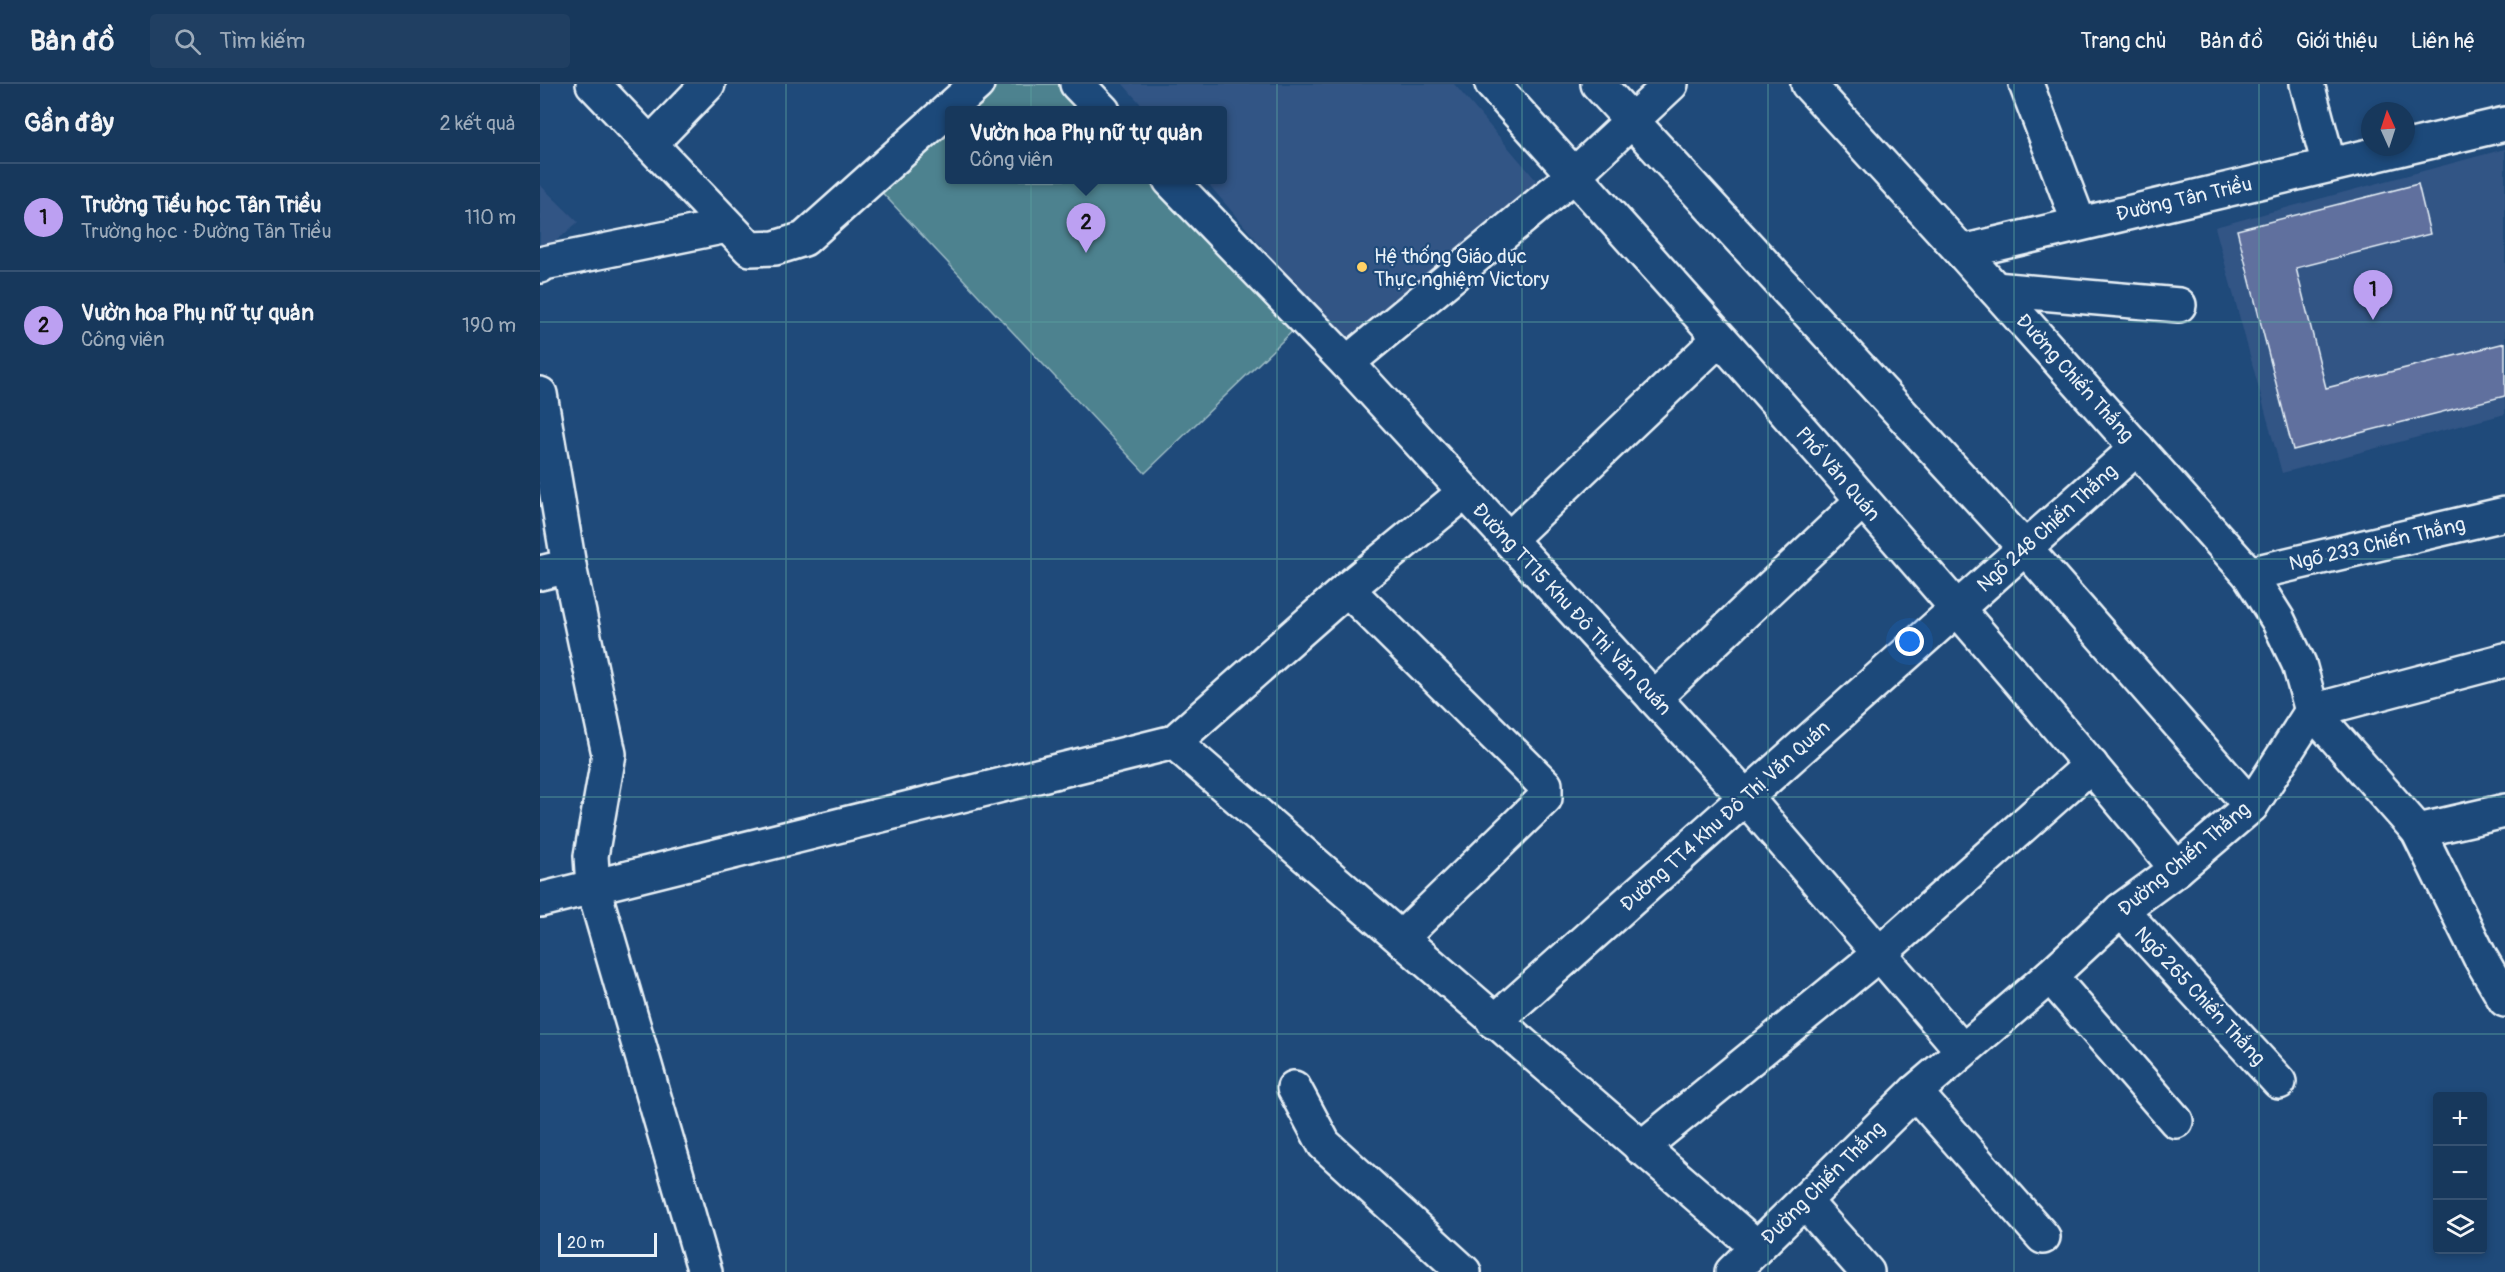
<!DOCTYPE html>
<html lang="vi">
<head>
<meta charset="utf-8">
<style>
  :root { --surface:#17385c; --page:#203f62; --text:#f1f3f6; --muted:#9eacbb; --line:#365272; --accent:#bca0f2 }
  body { margin:0; font-family:Pangolin,sans-serif; background:var(--page); color:var(--text) }
  .controls { position:absolute; right:18px; bottom:18px; display:grid; overflow:hidden; border-radius:6px; box-shadow:0 3px 9px #0003 }
  .controls button { width:54px; height:54px; display:grid; place-items:center; padding:0; border:0; border-bottom:2px solid var(--line); background:var(--surface); color:var(--text); font:30px sans-serif }
  .compass { position:absolute; left:1821px; top:18px; width:54px; height:54px; border-radius:50%; background:var(--surface); box-shadow:0 3px 9px #0003; rotate:357deg }
  .scale { position:absolute; left:18px; bottom:15px; width:99px; box-sizing:border-box; padding-left:6px; border:3px solid #e8f1f8; border-top:0; font-size:16px; line-height:21px; white-space:nowrap; color:#e8f1f8; -webkit-text-stroke:4px #1f4a7a; paint-order:stroke }
  .you { position:absolute; left:1370px; top:558px; width:21px; height:21px; margin:-15px; border:4px solid #fff; border-radius:50%; background:#1a73e8; box-shadow:0 0 0 9px #1a73e833 }
  .badge { display:grid; place-items:center; width:39px; height:39px; border-radius:50%; background:var(--accent); color:#111; font-size:20px; font-weight:700 }
  .pin { position:absolute; translate:-50% -50px; filter:drop-shadow(0 2px 3px #0008) }
  .pin::after { content:''; position:absolute; top:32px; width:21px; height:18px; background:inherit; clip-path:polygon(0 0,100% 0,50% 100%) }
  .popup { position:absolute; left:405px; top:22px; width:282px; height:78px; box-sizing:border-box; display:grid; place-content:center; border-radius:6px; background:var(--surface); filter:drop-shadow(0 2px 4px #0005); font-size:20px; white-space:nowrap; color:var(--muted) }
  .popup b { font-size:22px; color:var(--text) }
  .popup::after { content:''; position:absolute; left:50%; top:100%; margin-left:-12px; border:12px solid transparent; border-top-color:var(--surface) }
  .list { margin:0; padding:0; list-style:none }
  h2 { display:flex; justify-content:space-between; align-items:center; height:78px; margin:0; padding:0 24px; font-size:26px }
  h2 small { font-size:20px; font-weight:400; color:var(--muted) }
  .list li { display:grid; grid-template-columns:39px 1fr auto; gap:18px; align-items:center; box-sizing:border-box; height:108px; padding:0 24px; border-top:2px solid var(--line) }
  .list b { display:block; font-size:22px; white-space:nowrap }
  .list p { margin:0; font-size:20px; white-space:nowrap; color:var(--muted) }
  .list em { font-size:20px; font-style:normal; color:var(--muted) }
  .icon { flex:none; width:33px; height:33px; fill:none; stroke:currentColor; stroke-width:2; stroke-linecap:round; stroke-linejoin:round }
  .map { position:relative; flex:none; width:1965px; height:1188px; overflow:hidden }
  header { display:flex; align-items:center; gap:36px; box-sizing:border-box; height:84px; padding:0 30px; background:var(--surface); border-bottom:2px solid var(--line) }
  header strong { font-size:28px }
  nav { display:flex; gap:33px; margin-inline-start:auto; font-size:21px }
  .search { width:420px; height:54px; background:var(--page); display:flex; align-items:center; gap:15px; box-sizing:border-box; padding:0 21px; border-radius:6px; color:var(--muted); font-size:22px }
  main { display:flex }
  aside { flex:1; background:var(--surface) }
  .map>svg:first-child { display:block }
  .built { fill:#335585 }
  .green { fill:#4e828f; stroke:#9bbac4; stroke-width:1.5 }
  .building { fill:#61709e; stroke:#e8f1f8; stroke-width:1.5 }
  .lines { fill:none; stroke-linecap:round; stroke-linejoin:round }
  .minor-casing { stroke:#e8f1f8; stroke-width:38 }
  .minor { stroke:#1f4a7a; stroke-width:33 }
  .grid { fill:none; stroke:#5ba19e; stroke-width:1.5; stroke-opacity:0.55 }
  .poi-dot { fill:#ffd166; stroke:#1f4a7a; stroke-width:2 }
  .labels { text-anchor:middle; dominant-baseline:central; stroke-width:4.5; stroke-linejoin:round; paint-order:stroke }
  .street-label { font-size:20px; fill:#e8f1f8; stroke:#1f4a7a }
  .poi-label { font-size:20px; fill:#e8f1f8; stroke:#1f4a7a; text-anchor:start }
</style>
</head>
<body>
<header>
<strong>Bản đồ</strong>
<div class="search"><svg class="icon" aria-label="search" viewBox="0 0 24 24"><circle cx="10" cy="10" r="6"/><path d="M15 15l6 6"/></svg>Tìm kiếm</div>
<nav><a>Trang chủ</a><a>Bản đồ</a><a>Giới thiệu</a><a>Liên hệ</a></nav>
</header>
<main>
<aside>
<h2>Gần đây<small>2 kết quả</small></h2>
<ul class="list">
<li><span class="badge">1</span><div><b>Trường Tiểu học Tân Triều</b><p>Trường học · Đường Tân Triều</p></div><em>110 m</em></li>
<li><span class="badge">2</span><div><b>Vườn hoa Phụ nữ tự quản</b><p>Công viên</p></div><em>190 m</em></li>
</ul>
</aside>
<div class="map">
<svg width="1965" height="1188" viewBox="0 0 1965 1188">
  <rect width="100%" height="100%" fill="#1f4a7a"/>
  <filter id="ink" filterUnits="userSpaceOnUse"><feTurbulence type="fractalNoise" baseFrequency=".0167" numOctaves="2"/><feDisplacementMap in="SourceGraphic" scale="12" xChannelSelector="R" yChannelSelector="G"/><feConvolveMatrix kernelMatrix="1 2 1 2 8 2 1 2 1" color-interpolation-filters="sRGB"/></filter>
  <g filter="url(#ink)">
    <g class="built">
      <path d="M 583,0 L 914,0 L 1001,102 L 809,264 L 665,96 L 682,96 L 682,27 L 606,26 Z"/>
      <path d="M 1965,65 L 1965,330 L 1742,389 L 1675,143 Z"/>
      <path d="M 0,101 L 38,138 L 0,171 Z"/>
    </g>
    <g class="green">
      <path d="M 444,0 L 529,0 L 555,27 L 415,27 Z"/>
      <path d="M 409,32 L 410,96 L 623,96 L 762,238 L 605,389 L 334,100 Z"/>
    </g>
    <path class="building" d="M 1878,100 L 1890,150 L 1756,184 L 1786,304 L 1965,259 L 1965,312 L 1753,366 L 1697,146 Z"/>
    <g class="lines">
      <g class="minor-casing">
        <g id="minor">
          <path d="M 53,0 L 210,165 L 235,164 L 264,155 L 437,0"/>
          <path d="M 537,0 L 563,27"/>
          <path d="M 952,0 C 1185,258 1416,517 1637,785"/>
          <path d="M 1058,0 L 1485,464 L 1711,722"/>
          <path d="M 1268,0 L 1422,168 L 1709,490 L 1738,536 L 1759,580 L 1772,627 L 1878,747 L 1940,873 L 1965,916"/>
          <path d="M 1486,0 L 1539,139"/>
          <path d="M 1767,0 L 1789,81"/>
          <path d="M 110,60 L 168,0"/>
          <path d="M 630,96 L 807,279 L 1206,714 L 1422,966"/>
          <path d="M 1422,168 L 1965,40"/>
          <path d="M 0,182 L 4,179 L 187,142"/>
          <path d="M 1455,205 L 1639,221"/>
          <path d="M 807,279 L 1034,91 L 1131,0"/>
          <path d="M 0,310 L 29,482 L 0,489"/>
          <path d="M 969,455 L 1179,255"/>
          <path d="M 29,482 L 69,670 L 51,772 L 53,803 L 165,1188"/>
          <path d="M 1709,490 L 1965,430"/>
          <path d="M 807,505 L 1005,701 L 1005,714 L 861,854"/>
          <path d="M 1114,614 L 1322,417"/>
          <path d="M 1772,627 L 1965,576"/>
          <path d="M 634,658 C 829,826 1022,996 1217,1163"/>
          <path d="M 1878,747 L 1965,727"/>
          <path d="M 0,816 L 634,658 L 807,505 L 925,408"/>
          <path d="M 1581,826 L 1739,998"/>
          <path d="M 1510,892 L 1636,1037"/>
          <path d="M 954,938 L 1597,364"/>
          <path d="M 754,1004 L 784,1060 L 924,1188"/>
          <path d="M 1375,1008 L 1503,1153"/>
          <path d="M 1101,1064 L 1339,870 L 1551,681"/>
          <path d="M 1264,1117 L 1327,1188"/>
          <path d="M 1192,1188 L 1375,1008 L 1510,892 L 1581,826 L 1637,785 L 1711,722 L 1772,627"/>
        </g>
      </g>
      <use href="#minor" class="minor"/>
    </g>
  </g>
  <path class="grid" d="M 246,0 L 246,1188M 491,0 L 491,1188M 737,0 L 737,1188M 982,0 L 982,1188M 1228,0 L 1228,1188M 1474,0 L 1474,1188M 1719,0 L 1719,1188M 0,238 L 1965,238M 0,475 L 1965,475M 0,713 L 1965,713M 0,950 L 1965,950"/>
  <circle class="poi-dot" cx="822" cy="183" r="6"/>
  <g class="labels">
    <g class="street-label">
      <text transform="translate(1644 115) rotate(-13)">Đường Tân Triều</text>
      <text transform="translate(1535 294) rotate(48)">Đường Chiến Thắng</text>
      <text transform="translate(1298 390) rotate(49)">Phố Văn Quán</text>
      <text transform="translate(1507 444) rotate(-42)">Ngõ 248 Chiến Thắng</text>
      <text transform="translate(1837 460) rotate(-13)">Ngõ 233 Chiến Thắng</text>
      <text transform="translate(1032 525) rotate(47)">Đường TT15 Khu Đô Thị Văn Quán</text>
      <text transform="translate(1185 732) rotate(-42)">Đường TT4 Khu Đô Thị Văn Quán</text>
      <text transform="translate(1644 775) rotate(-40)">Đường Chiến Thắng</text>
      <text transform="translate(1660 912) rotate(47)">Ngõ 265 Chiến Thắng</text>
      <text transform="translate(1283 1099) rotate(-45)">Đường Chiến Thắng</text>
    </g>
    <g class="poi-label">
      <text x="834" y="172">Hệ thống Giáo dục<tspan x="834" dy="23">Thực nghiệm Victory</tspan></text>
    </g>
  </g>
</svg>
<div class="controls">
<button>+</button>
<button>−</button>
<button><svg class="icon" aria-label="layers" viewBox="0 0 24 24"><path d="M12 4l9 5-9 5-9-5zM3 14l9 5 9-5"/></svg></button>
</div>
<svg class="compass" viewBox="-18 -18 36 36"><path d="M0-13l5 13h-10z" fill="#e53935"/><path d="M0 13l5-13h-10z" fill="#9eacbb"/></svg>
<div class="scale">20 m</div>
<div class="you"></div>
<div class="pin badge" style="left:1833px;top:236px">1</div>
<div class="pin badge" style="left:546px;top:169px">2</div>
<div class="popup"><b>Vườn hoa Phụ nữ tự quản</b>Công viên</div>
</div>
</main>
</body>
</html>
